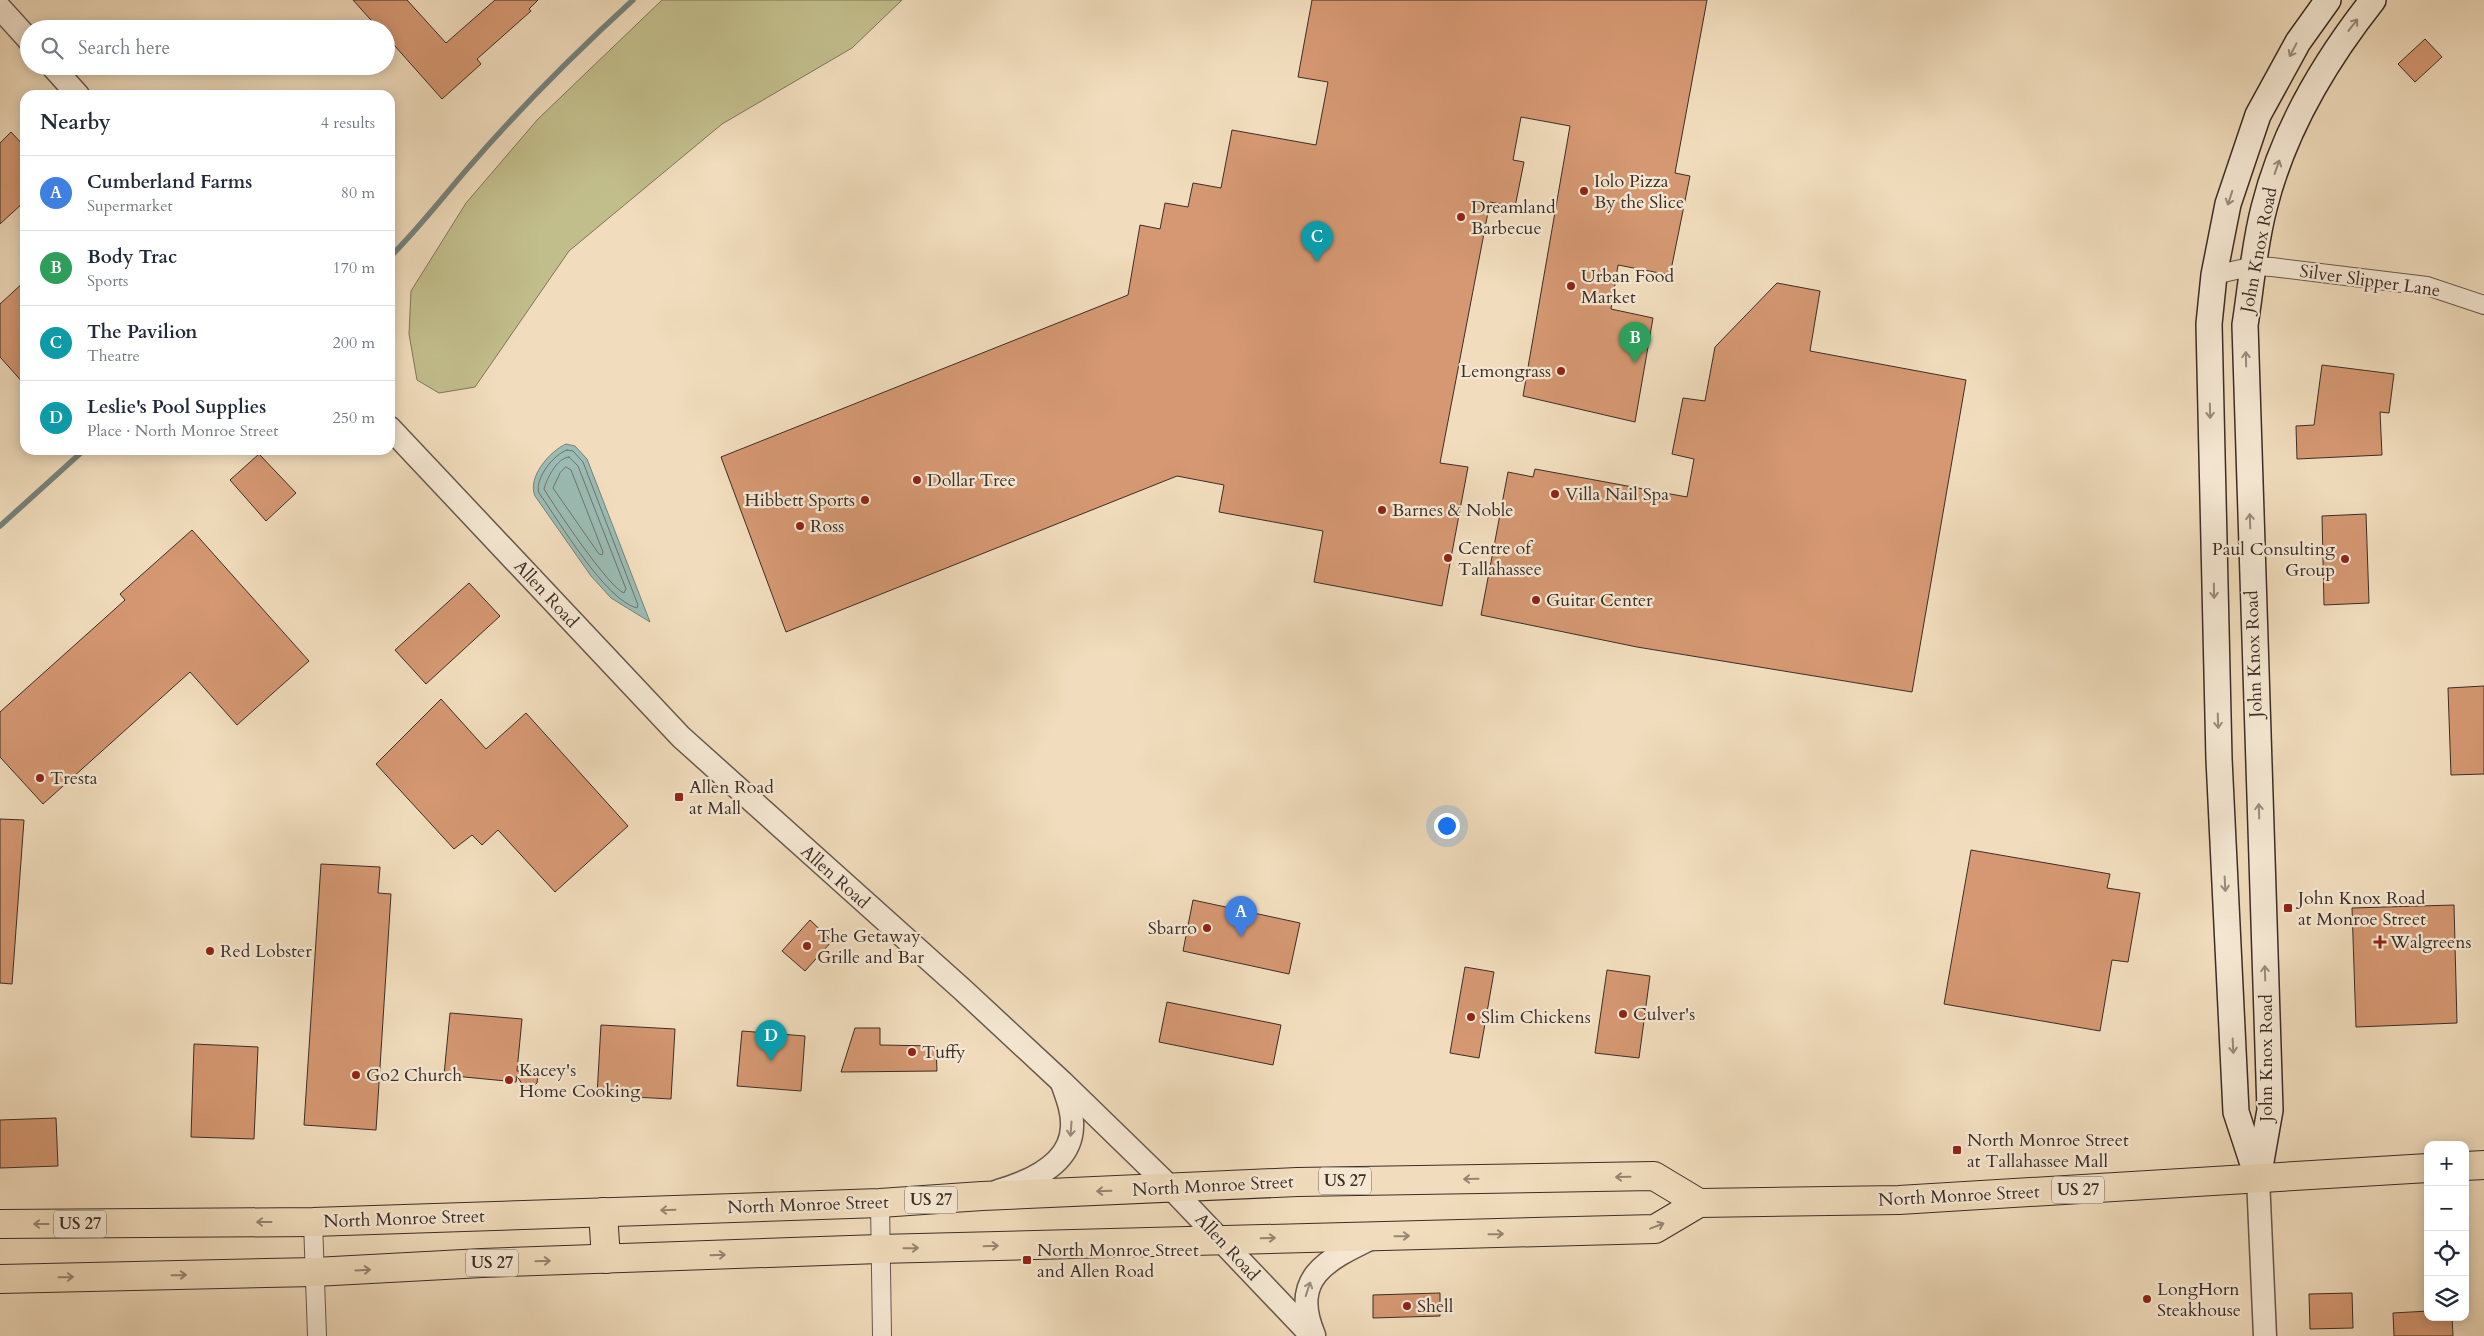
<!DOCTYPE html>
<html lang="en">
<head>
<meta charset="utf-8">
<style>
  :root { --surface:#fff; --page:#f2f2f3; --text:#1f2937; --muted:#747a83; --line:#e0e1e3; --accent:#ea580c }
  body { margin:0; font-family:Cardo,serif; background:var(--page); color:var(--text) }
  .controls { position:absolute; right:15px; bottom:15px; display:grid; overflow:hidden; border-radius:10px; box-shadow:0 2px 12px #0003 }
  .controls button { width:45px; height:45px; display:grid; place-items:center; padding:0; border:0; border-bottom:1px solid var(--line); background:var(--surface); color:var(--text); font:25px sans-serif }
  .you { position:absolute; left:1446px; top:825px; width:18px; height:18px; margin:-12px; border:4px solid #fff; border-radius:50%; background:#1a73e8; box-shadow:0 0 0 8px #1a73e833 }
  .badge { display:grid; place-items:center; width:32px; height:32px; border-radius:50%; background:var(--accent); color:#fff; font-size:16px; font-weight:700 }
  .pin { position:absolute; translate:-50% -41px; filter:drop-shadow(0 1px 2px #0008) }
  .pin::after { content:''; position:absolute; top:26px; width:18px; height:15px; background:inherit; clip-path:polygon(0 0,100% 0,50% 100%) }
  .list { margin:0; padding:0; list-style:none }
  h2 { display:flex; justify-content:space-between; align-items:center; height:65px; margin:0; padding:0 20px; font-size:21px }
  h2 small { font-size:16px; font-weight:400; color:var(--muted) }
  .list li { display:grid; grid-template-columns:32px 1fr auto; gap:15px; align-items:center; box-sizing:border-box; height:75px; padding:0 20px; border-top:1px solid var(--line) }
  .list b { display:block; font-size:19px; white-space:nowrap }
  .list p { margin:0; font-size:16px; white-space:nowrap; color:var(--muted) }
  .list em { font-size:16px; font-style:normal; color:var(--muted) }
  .icon { flex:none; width:28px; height:28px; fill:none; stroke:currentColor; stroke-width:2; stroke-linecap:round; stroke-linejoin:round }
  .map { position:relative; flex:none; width:2484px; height:1336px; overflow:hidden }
  .search { position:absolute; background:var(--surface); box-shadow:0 2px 12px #0003; left:20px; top:20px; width:375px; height:55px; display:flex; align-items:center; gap:12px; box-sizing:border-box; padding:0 18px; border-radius:28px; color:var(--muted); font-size:19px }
  .panel { position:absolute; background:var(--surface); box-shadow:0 2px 12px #0003; left:20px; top:90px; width:375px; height:365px; border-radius:15px }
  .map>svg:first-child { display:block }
  .green { fill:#c2be8c; stroke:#7f7659 }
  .water { fill:#9bbbb3; stroke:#75827b }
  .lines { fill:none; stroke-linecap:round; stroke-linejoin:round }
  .shore { stroke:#6c746c; stroke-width:1 }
  .stream { stroke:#75827b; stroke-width:5.5 }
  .building { fill:#d59872; stroke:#3c2d26 }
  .minor-casing { stroke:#69594c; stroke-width:20 }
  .tertiary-casing { stroke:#69594c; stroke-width:25 }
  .secondary-casing { stroke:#3c2d26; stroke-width:28 }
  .primary-casing { stroke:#3c2d26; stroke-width:30 }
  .minor { stroke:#f6e9d4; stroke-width:18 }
  .tertiary { stroke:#f6e9d4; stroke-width:22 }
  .secondary { stroke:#f6e9d4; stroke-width:25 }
  .primary { stroke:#f1ddbd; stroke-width:28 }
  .oneway { stroke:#998b7d }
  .oneway2 { stroke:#968572 }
  .poi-dot { fill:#8f2418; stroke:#f6e9d4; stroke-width:2 }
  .labels { text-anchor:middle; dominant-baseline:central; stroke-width:4.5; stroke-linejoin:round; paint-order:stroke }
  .shield { fill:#f6e9d4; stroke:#74655a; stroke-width:1 }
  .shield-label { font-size:16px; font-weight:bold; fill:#3c2d26 }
  .poi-label { font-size:18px; fill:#3c2d26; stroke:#f6e9d4; text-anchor:start }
  .street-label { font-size:18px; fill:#3c2d26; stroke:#f6e9d4 }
</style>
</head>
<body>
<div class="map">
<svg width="2484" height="1336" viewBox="0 0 2484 1336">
  <rect width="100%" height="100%" fill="#f1ddbd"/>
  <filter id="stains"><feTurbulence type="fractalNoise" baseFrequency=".004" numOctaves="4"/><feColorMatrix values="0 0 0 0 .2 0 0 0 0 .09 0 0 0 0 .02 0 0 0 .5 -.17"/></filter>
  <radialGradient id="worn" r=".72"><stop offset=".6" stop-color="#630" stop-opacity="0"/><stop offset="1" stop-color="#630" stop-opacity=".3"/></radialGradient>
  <path class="green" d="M 662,0 L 902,0 L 852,48 L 722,124 L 569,251 L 475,387 L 439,393 L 417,380 L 409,334 L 411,291 L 466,203 L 538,119 Z"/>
  <path class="water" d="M 566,444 L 575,446 L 587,459 L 650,622 L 611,598 L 591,576 L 535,496 C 527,477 550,451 566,444 Z"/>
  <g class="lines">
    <g class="shore">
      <path d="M 567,450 L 573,451 L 583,462 L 638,605 L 637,608 C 605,600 559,521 539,493 C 534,479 554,454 567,450 Z"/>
      <path d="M 569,457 L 578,466 L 626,589 L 624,593 C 609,588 554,506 544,489 C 547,478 557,458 569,457 Z"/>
      <path d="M 566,467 L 571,470 L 603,552 L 602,555 L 599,554 L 553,488 L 560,473 Z"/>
    </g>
    <g class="stream">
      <path d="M 390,257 C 418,229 442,198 468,168 C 519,109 575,53 633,0"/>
      <path d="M 0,526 L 84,450"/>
    </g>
  </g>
  <g class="building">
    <path d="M 353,0 L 407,0 L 446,43 L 495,0 L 538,0 L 529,9 L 531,11 L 477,59 L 481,64 L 442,99 L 386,36 L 386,29 L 379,29 Z"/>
    <path d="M 1312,0 L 1707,0 L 1675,173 L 1690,176 L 1670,275 L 1618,265 L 1611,309 L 1653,318 L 1635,422 L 1523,396 L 1570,126 L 1521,117 L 1513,160 L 1524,162 L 1515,207 L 1490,202 L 1440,463 L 1468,467 L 1442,606 L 1314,582 L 1323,531 L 1219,512 L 1224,485 L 1177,476 L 786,632 L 721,457 L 1128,295 L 1140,225 L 1160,229 L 1165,203 L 1188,207 L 1193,183 L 1221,188 L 1232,130 L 1316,145 L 1328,82 L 1298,77 Z"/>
    <path d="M 2425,39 L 2442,57 L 2415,82 L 2398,64 Z"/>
    <path d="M 11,132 L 25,147 L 25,201 L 0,224 L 0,143 Z"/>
    <path d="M 25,281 L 25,385 L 0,357 L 0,304 Z"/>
    <path d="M 1777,283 L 1820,291 L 1810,351 L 1966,380 L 1912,692 L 1637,647 L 1481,615 L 1508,472 L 1533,477 L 1535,469 L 1687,497 L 1694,459 L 1672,454 L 1683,398 L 1705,401 L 1715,347 Z"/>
    <path d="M 2322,365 L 2394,374 L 2389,413 L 2380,412 L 2382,455 L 2297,459 L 2296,426 L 2314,425 Z"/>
    <path d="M 259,454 L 296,493 L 266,521 L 230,480 Z"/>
    <path d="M 2366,514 L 2369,603 L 2324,605 L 2322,516 Z"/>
    <path d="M 192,530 L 309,661 L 237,725 L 190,672 L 43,804 L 0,757 L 0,712 L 125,600 L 120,594 Z"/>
    <path d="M 469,583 L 500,616 L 426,684 L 395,650 Z"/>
    <path d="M 2484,686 L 2484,774 L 2451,775 L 2448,688 Z"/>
    <path d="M 441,699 L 486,749 L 526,713 L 628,826 L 555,892 L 498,830 L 482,845 L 472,835 L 454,849 L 376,764 Z"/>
    <path d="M 0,819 L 24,820 L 12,984 L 0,983 Z"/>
    <path d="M 1971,850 L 2110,874 L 2107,888 L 2140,893 L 2128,962 L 2112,960 L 2100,1031 L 1944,1004 Z"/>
    <path d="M 321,864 L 380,867 L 378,893 L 391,894 L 376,1130 L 304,1125 Z"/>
    <path d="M 1193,900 L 1300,923 L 1289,974 L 1183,951 Z"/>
    <path d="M 2454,905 L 2457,1023 L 2356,1027 L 2352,908 Z"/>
    <path d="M 810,920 L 832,941 L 805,971 L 782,951 Z"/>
    <path d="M 1465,967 L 1494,972 L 1479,1058 L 1450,1053 Z"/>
    <path d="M 1607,970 L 1650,976 L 1639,1058 L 1595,1053 Z"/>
    <path d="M 1167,1002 L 1281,1025 L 1273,1065 L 1159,1042 Z"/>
    <path d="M 450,1013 L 522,1019 L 517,1071 L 534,1071 L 538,1076 L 537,1083 L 527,1092 L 517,1076 L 516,1082 L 444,1075 Z"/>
    <path d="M 601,1025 L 675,1029 L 671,1099 L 597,1095 Z"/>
    <path d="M 855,1028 L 880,1028 L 880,1045 L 936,1046 L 937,1071 L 841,1072 Z"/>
    <path d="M 742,1031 L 805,1036 L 801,1091 L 737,1086 Z"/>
    <path d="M 194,1044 L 258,1047 L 254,1139 L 191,1137 Z"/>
    <path d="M 56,1118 L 58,1166 L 0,1168 L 0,1120 Z"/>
    <path d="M 1440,1293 L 1440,1316 L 1373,1318 L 1373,1295 Z"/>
    <path d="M 2352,1293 L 2353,1328 L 2310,1329 L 2309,1294 Z"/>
    <path d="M 2428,1311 L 2428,1317 L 2452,1317 L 2453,1336 L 2394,1336 L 2393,1313 Z"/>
  </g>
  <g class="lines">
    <g class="minor-casing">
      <g id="minor">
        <path d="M 2214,275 L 2254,266 L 2272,267 L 2427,286 L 2484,305"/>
        <path d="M 880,1203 L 882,1336"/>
        <path d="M 313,1222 L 317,1336"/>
      </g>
    </g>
    <g class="tertiary-casing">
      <g id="tertiary">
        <path d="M 0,8 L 29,40"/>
        <path d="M 52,66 L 78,95"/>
        <path d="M 390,428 L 681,737 L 963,990 L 1062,1082 L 1170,1187 L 1312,1336"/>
        <path d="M 2258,1178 L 2265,1336"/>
        <path d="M 998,1191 C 1029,1182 1071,1165 1072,1127 C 1073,1112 1067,1097 1062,1083"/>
        <path d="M 1314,1335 C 1290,1278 1326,1260 1372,1238"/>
      </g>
    </g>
    <g class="secondary-casing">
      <g id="secondary">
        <path d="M 2257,1176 L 2236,1112 L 2219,759 L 2209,324 L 2214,275 L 2228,204 L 2258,115 L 2298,42 L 2328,0"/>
        <path d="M 2258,1178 L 2270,1110 L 2245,325 C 2251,287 2254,246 2264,208 C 2283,131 2324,62 2373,0"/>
      </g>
    </g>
    <g class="primary-casing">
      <g id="primary">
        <path d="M 2465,1166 L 2484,1165"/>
        <path d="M 603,1212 L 606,1259"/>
        <path d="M 0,1224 L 313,1222 L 880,1203 L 982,1196 L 1297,1182 L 1654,1176 L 1699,1203"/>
        <path d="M 0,1279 L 315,1272 L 482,1263 L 879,1249 L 1655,1229 L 1699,1203 L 1899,1200 L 2428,1168"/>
      </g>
    </g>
    <use href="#minor" class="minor"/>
    <use href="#tertiary" class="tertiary"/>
    <use href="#secondary" class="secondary"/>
    <use href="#primary" class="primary"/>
  </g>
  <defs><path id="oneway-shaft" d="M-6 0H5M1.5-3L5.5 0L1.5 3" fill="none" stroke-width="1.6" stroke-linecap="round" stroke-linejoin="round" transform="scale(1.25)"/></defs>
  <g class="oneway">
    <use href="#oneway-shaft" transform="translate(2353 25) rotate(-52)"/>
    <use href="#oneway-shaft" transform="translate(2293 50) rotate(118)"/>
    <use href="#oneway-shaft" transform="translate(2277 167) rotate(-71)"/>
    <use href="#oneway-shaft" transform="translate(2230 198) rotate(108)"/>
    <use href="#oneway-shaft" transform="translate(2246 359) rotate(-91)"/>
    <use href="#oneway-shaft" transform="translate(2210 411) rotate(89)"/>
    <use href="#oneway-shaft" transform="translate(2250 521) rotate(-92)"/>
    <use href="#oneway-shaft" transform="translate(2214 591) rotate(89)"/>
    <use href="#oneway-shaft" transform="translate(2218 721) rotate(88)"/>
    <use href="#oneway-shaft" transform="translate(2259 811) rotate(-92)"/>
    <use href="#oneway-shaft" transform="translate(2225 884) rotate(87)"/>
    <use href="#oneway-shaft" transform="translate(2265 973) rotate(-92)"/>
    <use href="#oneway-shaft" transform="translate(2233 1046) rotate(87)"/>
    <use href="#oneway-shaft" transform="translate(1071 1129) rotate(94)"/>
    <use href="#oneway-shaft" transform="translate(1308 1289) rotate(-72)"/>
  </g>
  <g class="oneway2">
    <use href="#oneway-shaft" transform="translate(1623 1177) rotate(179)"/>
    <use href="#oneway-shaft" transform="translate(1471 1179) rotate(179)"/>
    <use href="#oneway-shaft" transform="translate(1104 1191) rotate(178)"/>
    <use href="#oneway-shaft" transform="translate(668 1210) rotate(178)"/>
    <use href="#oneway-shaft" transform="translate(264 1222) rotate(180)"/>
    <use href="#oneway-shaft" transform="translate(41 1224) rotate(180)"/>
    <use href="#oneway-shaft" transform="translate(1657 1226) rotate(-21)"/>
    <use href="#oneway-shaft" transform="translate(1496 1234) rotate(-1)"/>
    <use href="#oneway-shaft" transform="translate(1402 1236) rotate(-1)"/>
    <use href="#oneway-shaft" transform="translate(1268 1238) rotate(-1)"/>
    <use href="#oneway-shaft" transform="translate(991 1246) rotate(-2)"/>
    <use href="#oneway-shaft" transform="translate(911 1248) rotate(-1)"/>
    <use href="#oneway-shaft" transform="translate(718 1255) rotate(-2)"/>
    <use href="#oneway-shaft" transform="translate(543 1261) rotate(-2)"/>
    <use href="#oneway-shaft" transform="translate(363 1270) rotate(-3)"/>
    <use href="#oneway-shaft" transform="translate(179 1275) rotate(-1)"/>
    <use href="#oneway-shaft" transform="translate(66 1277) rotate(-1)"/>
  </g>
  <g class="poi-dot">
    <circle cx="1584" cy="191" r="5"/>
    <circle cx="1461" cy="217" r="5"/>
    <circle cx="1571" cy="286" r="5"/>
    <circle cx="1561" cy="371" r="5"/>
    <circle cx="917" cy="480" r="5"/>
    <circle cx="1555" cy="494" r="5"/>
    <circle cx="865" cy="500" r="5"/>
    <circle cx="1382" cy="510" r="5"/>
    <circle cx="800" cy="526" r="5"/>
    <circle cx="1448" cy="558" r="5"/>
    <circle cx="2345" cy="559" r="5"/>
    <circle cx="1536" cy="600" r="5"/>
    <circle cx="40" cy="778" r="5"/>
    <rect x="674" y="792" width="10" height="10" rx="2.5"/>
    <rect x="2283" y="903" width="10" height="10" rx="2.5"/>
    <circle cx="1207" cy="928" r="5"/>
    <path d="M2377.5 934.5h5v5h5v5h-5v5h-5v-5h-5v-5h5z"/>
    <circle cx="807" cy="946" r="5"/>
    <circle cx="210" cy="951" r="5"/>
    <circle cx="1623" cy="1014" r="5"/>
    <circle cx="1471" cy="1017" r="5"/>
    <circle cx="912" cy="1052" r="5"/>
    <circle cx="356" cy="1075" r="5"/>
    <circle cx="509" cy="1080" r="5"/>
    <rect x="1952" y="1145" width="10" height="10" rx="2.5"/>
    <rect x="1022" y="1255" width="10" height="10" rx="2.5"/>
    <circle cx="2147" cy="1299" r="5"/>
    <circle cx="1407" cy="1306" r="5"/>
  </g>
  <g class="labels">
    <g class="shield">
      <rect x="1319" y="1167.5" width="52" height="27" rx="4"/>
      <rect x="2052" y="1176.5" width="52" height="27" rx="4"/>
      <rect x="905" y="1186.5" width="52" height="27" rx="4"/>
      <rect x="54" y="1210.5" width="52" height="27" rx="4"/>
      <rect x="466" y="1249.5" width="52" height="27" rx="4"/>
    </g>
    <g class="shield-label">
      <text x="1345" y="1181">US 27</text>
      <text x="2078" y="1190">US 27</text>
      <text x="931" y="1200">US 27</text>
      <text x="80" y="1224">US 27</text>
      <text x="492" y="1263">US 27</text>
    </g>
    <g class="poi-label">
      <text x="1594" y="181">Iolo Pizza<tspan x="1594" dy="21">By the Slice</tspan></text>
      <text x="1471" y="207">Dreamland<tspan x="1471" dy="21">Barbecue</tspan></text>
      <text x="1581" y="276">Urban Food<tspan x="1581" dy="21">Market</tspan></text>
      <text x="1551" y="371" text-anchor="end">Lemongrass</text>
      <text x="927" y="480">Dollar Tree</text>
      <text x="1565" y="494">Villa Nail Spa</text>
      <text x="855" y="500" text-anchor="end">Hibbett Sports</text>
      <text x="1392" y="510">Barnes &amp; Noble</text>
      <text x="810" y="526">Ross</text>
      <text x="1458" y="548">Centre of<tspan x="1458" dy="21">Tallahassee</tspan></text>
      <text x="2335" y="549" text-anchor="end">Paul Consulting<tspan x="2335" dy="21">Group</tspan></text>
      <text x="1546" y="600">Guitar Center</text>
      <text x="50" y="778">Tresta</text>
      <text x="689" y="787">Allen Road<tspan x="689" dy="21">at Mall</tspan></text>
      <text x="2298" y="898">John Knox Road<tspan x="2298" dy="21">at Monroe Street</tspan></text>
      <text x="1197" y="928" text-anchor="end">Sbarro</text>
      <text x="817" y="936">The Getaway<tspan x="817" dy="21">Grille and Bar</tspan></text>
      <text x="2390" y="942">Walgreens</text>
      <text x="220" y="951">Red Lobster</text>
      <text x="1633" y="1014">Culver's</text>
      <text x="1481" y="1017">Slim Chickens</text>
      <text x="922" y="1052">Tuffy</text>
      <text x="519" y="1070">Kacey's<tspan x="519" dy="21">Home Cooking</tspan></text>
      <text x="366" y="1075">Go2 Church</text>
      <text x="1967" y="1140">North Monroe Street<tspan x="1967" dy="21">at Tallahassee Mall</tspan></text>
      <text x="1037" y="1250">North Monroe Street<tspan x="1037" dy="21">and Allen Road</tspan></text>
      <text x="2157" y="1289">LongHorn<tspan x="2157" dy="21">Steakhouse</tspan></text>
      <text x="1417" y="1306">Shell</text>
    </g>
    <g class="street-label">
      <text transform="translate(2259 250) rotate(-79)">John Knox Road</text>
      <text transform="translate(2370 281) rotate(8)">Silver Slipper Lane</text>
      <text transform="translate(546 594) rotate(47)">Allen Road</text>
      <text transform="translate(2254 654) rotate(-92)">John Knox Road</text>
      <text transform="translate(835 877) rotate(42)">Allen Road</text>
      <text transform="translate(2266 1058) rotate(-90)">John Knox Road</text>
      <text transform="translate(1213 1186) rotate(-3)">North Monroe Street</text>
      <text transform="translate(1959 1196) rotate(-3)">North Monroe Street</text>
      <text transform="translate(808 1205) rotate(-2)">North Monroe Street</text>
      <text transform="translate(404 1219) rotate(-2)">North Monroe Street</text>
      <text transform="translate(1227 1247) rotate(47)">Allen Road</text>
    </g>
  </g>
  <rect width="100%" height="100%" filter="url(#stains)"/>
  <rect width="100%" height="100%" fill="url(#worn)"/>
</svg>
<div class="controls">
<button>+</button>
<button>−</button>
<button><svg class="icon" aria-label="locate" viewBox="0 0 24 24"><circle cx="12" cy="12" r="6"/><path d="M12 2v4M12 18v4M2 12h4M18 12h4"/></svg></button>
<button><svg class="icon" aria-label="layers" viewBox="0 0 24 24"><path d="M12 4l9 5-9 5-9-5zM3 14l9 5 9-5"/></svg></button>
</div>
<div class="you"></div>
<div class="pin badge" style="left:1241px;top:937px;background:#3f7fe0">A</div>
<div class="pin badge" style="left:1635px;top:363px;background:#2e9e5b">B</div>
<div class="pin badge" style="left:1317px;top:262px;background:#0f9aa8">C</div>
<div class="pin badge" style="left:771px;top:1061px;background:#0f9aa8">D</div>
<div class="search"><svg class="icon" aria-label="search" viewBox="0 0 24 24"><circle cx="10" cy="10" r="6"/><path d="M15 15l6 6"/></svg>Search here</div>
<section class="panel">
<h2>Nearby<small>4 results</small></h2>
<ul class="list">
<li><span class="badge" style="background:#3f7fe0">A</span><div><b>Cumberland Farms</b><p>Supermarket</p></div><em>80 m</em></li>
<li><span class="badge" style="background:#2e9e5b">B</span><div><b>Body Trac</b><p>Sports</p></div><em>170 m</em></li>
<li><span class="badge" style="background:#0f9aa8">C</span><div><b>The Pavilion</b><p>Theatre</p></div><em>200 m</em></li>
<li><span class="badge" style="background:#0f9aa8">D</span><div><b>Leslie's Pool Supplies</b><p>Place · North Monroe Street</p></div><em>250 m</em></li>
</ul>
</section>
</div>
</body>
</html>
